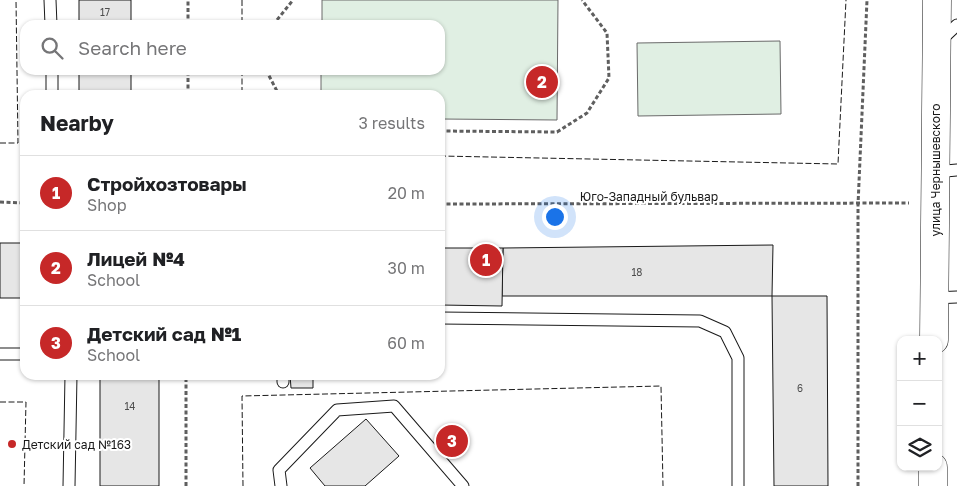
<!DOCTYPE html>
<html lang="en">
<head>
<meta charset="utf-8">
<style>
  :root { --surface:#fff; --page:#f6f6f6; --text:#202124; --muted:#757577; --line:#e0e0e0; --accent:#c62828 }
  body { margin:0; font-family:"Golos Text",sans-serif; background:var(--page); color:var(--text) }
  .controls { position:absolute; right:15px; bottom:15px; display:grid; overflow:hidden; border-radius:10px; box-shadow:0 1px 4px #0004 }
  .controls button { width:45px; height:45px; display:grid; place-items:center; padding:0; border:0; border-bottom:1px solid var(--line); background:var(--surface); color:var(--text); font:25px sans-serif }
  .you { position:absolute; left:554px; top:216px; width:18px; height:18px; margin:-12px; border:4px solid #fff; border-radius:50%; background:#1a73e8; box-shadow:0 0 0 8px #1a73e833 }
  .badge { display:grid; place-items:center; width:32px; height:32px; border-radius:50%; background:var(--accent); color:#fff; font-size:16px; font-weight:700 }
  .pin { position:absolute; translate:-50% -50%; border:2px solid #fff; box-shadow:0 1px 5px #0006 }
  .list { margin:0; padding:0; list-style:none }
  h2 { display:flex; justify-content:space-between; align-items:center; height:65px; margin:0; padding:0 20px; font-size:21px }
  h2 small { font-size:16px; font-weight:400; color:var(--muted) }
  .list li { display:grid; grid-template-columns:32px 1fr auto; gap:15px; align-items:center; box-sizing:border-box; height:75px; padding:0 20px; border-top:1px solid var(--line) }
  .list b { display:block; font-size:19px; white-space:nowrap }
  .list p { margin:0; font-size:16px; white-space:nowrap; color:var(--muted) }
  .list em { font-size:16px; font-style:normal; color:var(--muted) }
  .icon { flex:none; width:28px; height:28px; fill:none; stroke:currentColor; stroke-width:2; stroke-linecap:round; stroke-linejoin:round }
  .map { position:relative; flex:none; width:957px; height:486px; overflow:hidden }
  .search { position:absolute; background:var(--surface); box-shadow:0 1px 4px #0004; left:20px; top:20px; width:425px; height:55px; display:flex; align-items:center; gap:12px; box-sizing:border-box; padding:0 18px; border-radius:15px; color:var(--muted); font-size:19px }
  .panel { position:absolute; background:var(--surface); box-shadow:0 1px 4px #0004; left:20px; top:90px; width:425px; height:290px; border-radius:15px }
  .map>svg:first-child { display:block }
  .green { fill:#e0efe3; stroke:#6a6a6a }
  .building { fill:#e6e6e6; stroke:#1a1a1a }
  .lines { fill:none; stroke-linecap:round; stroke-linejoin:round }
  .lane-casing { stroke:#1a1a1a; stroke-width:13 }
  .secondary-casing { stroke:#1a1a1a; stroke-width:29 }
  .path { stroke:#5f5f5f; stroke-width:3; stroke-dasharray:4 2.5; stroke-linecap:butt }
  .lane { stroke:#fff; stroke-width:11 }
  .secondary { stroke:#fff; stroke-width:28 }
  .fence { stroke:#1a1a1a; stroke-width:1; stroke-dasharray:6 2.5; stroke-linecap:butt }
  .poi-dot { fill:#c62828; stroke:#fff; stroke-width:2 }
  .labels { text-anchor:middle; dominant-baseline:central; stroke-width:4; stroke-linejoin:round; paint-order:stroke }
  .number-label { font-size:10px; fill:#4d4d4d }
  .street-label { font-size:12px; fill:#1a1a1a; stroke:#fff }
  .poi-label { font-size:12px; fill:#1a1a1a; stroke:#fff; text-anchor:start }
</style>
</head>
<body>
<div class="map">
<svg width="957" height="486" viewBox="0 0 957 486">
  <rect width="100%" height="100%" fill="#fff"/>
  <g class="green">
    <path d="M 322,0 L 558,0 L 557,120 L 440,119 L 440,95 L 321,95 L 321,70 L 440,70 L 440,25 L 322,25 Z"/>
    <path d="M 780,41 L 781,114 L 638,116 L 637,43 Z"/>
  </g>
  <g class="building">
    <rect x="79" y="0" width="52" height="25"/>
    <rect x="79" y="70" width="52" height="25"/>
    <rect x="0" y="243" width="25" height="55"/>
    <path d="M 773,245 L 772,296 L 502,296 L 503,248 Z"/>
    <path d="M 440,248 L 503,248 L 502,306 L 440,305 Z"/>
    <path d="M 772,296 L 827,296 L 828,486 L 774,486 Z"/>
    <rect x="100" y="375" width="59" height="111"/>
    <path d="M 290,375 L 313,375 L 313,388 L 291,388 Z"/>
    <path d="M 366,419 L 399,456 L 365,486 L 325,486 L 310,468 Z"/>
  </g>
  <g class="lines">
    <g class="lane-casing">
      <g id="lane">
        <path d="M 50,0 L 51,25"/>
        <path d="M 940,41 L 957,25"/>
        <path d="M 52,70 L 52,95"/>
        <path d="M 935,172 L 957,170"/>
        <path d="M 934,298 L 957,297"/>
        <path d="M 440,318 L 700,321 L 725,332 L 738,358 L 738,486"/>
        <path d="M 0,354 L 25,354"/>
        <path d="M 283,375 L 283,382"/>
        <path d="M 69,486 L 71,375"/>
        <path d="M 281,486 L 279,470 L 337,410 L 394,406 L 463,486"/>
      </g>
    </g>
    <g class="secondary-casing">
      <g id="secondary">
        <path d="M 934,340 L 937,0"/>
        <path d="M 933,486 L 933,467"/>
      </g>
    </g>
    <g class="path">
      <path d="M 188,25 L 188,0"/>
      <path d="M 273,25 L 293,0"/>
      <path d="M 266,70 L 279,95"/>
      <path d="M 188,95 L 188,70"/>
      <path d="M 440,131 L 557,132 L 587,113 L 609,78 L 607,33 L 582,0"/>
      <path d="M 0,202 L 25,203"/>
      <path d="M 440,204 L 909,203"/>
      <path d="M 186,486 L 186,375"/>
      <path d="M 858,486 L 858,205 L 867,0"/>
    </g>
    <use href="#lane" class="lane"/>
    <use href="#secondary" class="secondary"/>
    <g class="fence">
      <path d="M 242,0 L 242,25"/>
      <path d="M 242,70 L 242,95"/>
      <path d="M 0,143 L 18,143 L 16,0"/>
      <path d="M 440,156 L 838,164 L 846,0"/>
      <path d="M 0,402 L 26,402 L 24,486"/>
      <path d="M 243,486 L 242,396 L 661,386 L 663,486"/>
    </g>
  </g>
  <circle class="poi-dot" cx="12" cy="444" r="5"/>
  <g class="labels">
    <g class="number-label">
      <text x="105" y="12">17</text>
      <text x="637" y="272">18</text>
      <text x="800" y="388">6</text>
      <text x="130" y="406">14</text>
    </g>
    <g class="street-label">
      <text transform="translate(935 170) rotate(-90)">улица Чернышевского</text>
      <text x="649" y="196">Юго-Западный бульвар</text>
    </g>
    <g class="poi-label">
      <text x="22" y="444">Детский сад №163</text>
    </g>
  </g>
</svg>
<div class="controls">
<button>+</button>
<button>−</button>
<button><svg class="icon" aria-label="layers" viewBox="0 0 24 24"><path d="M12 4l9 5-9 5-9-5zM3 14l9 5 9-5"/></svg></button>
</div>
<div class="you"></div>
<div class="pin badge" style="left:486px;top:260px">1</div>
<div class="pin badge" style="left:542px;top:82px">2</div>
<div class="pin badge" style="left:452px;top:441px">3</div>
<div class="search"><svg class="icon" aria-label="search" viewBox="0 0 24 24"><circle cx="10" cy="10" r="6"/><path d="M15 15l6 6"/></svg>Search here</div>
<section class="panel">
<h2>Nearby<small>3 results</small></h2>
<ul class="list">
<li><span class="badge">1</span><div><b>Стройхозтовары</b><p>Shop</p></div><em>20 m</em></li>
<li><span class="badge">2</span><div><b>Лицей №4</b><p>School</p></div><em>30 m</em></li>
<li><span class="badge">3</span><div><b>Детский сад №1</b><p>School</p></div><em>60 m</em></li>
</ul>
</section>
</div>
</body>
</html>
